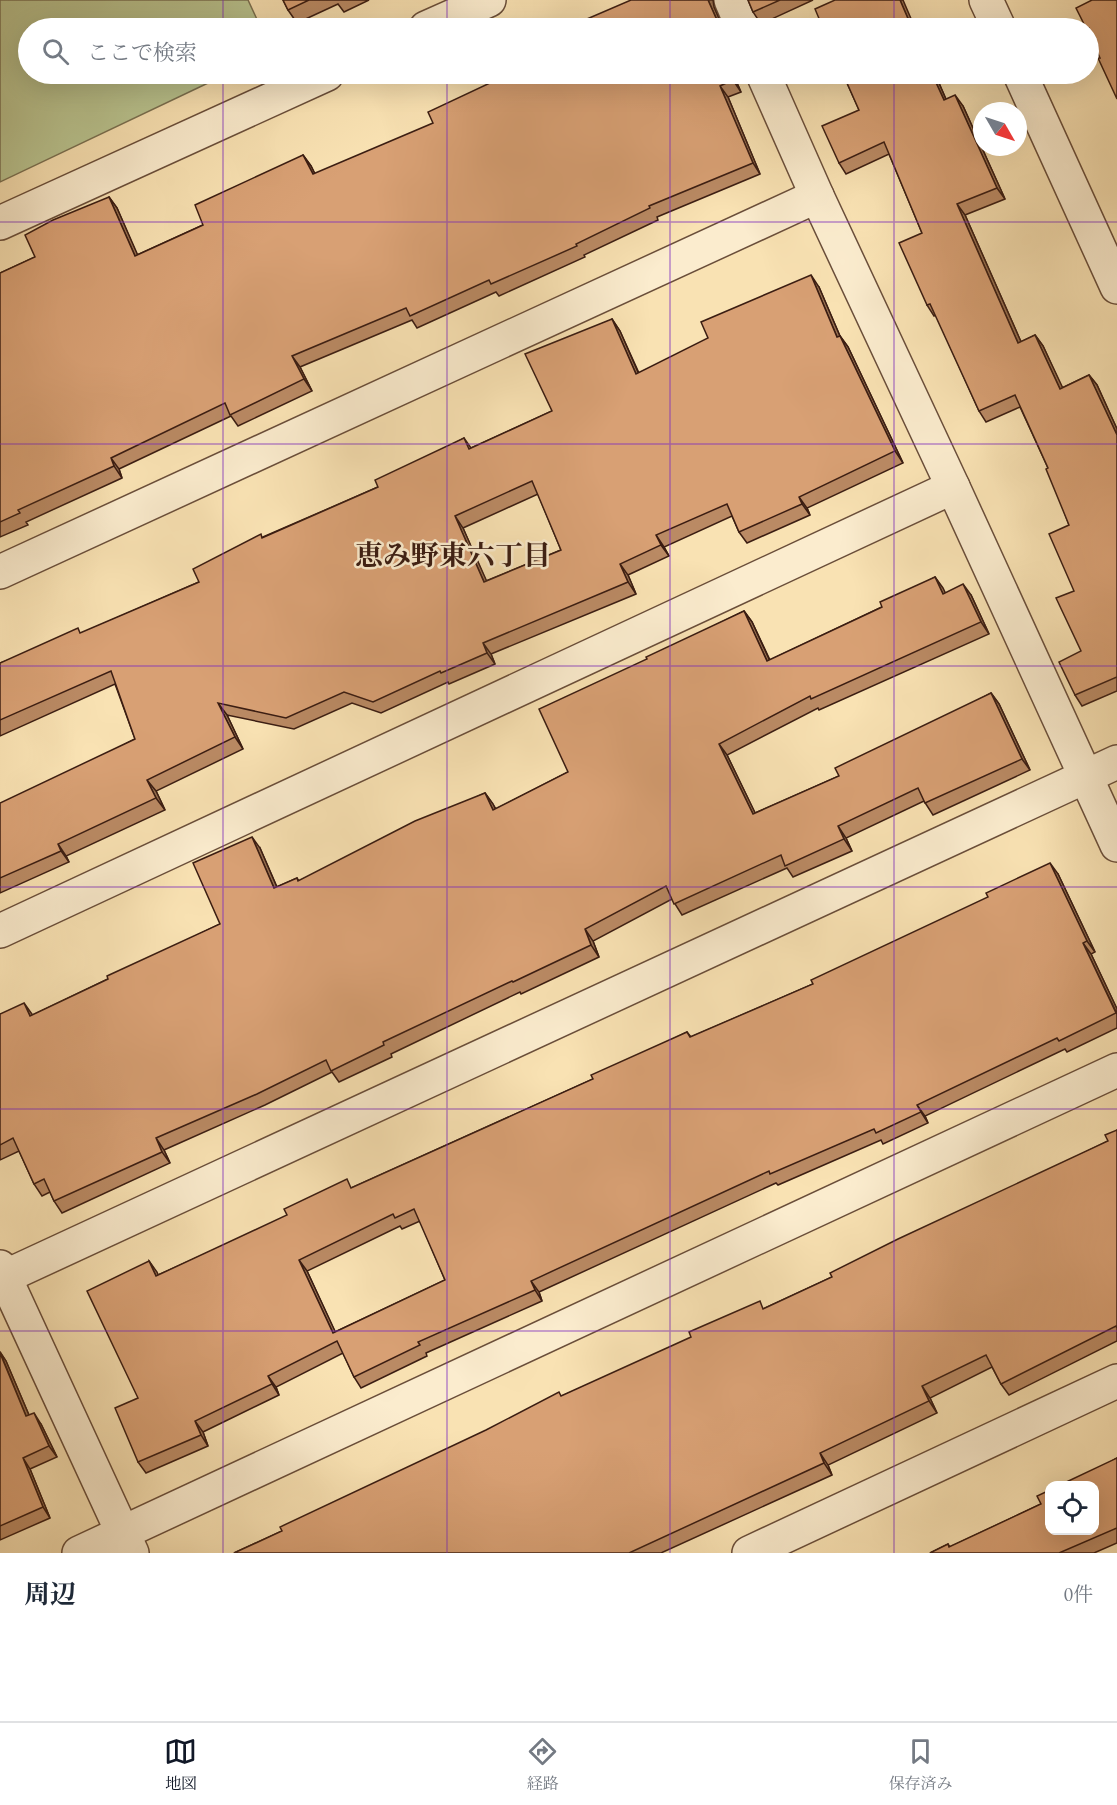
<!DOCTYPE html>
<html lang="ja">
<head>
<meta charset="utf-8">
<style>
  :root { --surface:#fff; --page:#f6f6f7; --text:#1f2937; --muted:#747a83; --line:#e0e1e3; --accent:#111827 }
  body { margin:0; font-family:"EB Garamond","Noto Serif JP",serif; background:var(--page); color:var(--text) }
  .controls { position:absolute; right:18px; bottom:18px; display:grid; overflow:hidden; border-radius:12px; box-shadow:0 6px 24px #0002 }
  .controls button { width:54px; height:54px; display:grid; place-items:center; padding:0; border:0; border-bottom:2px solid var(--line); background:var(--surface); color:var(--text); font:30px sans-serif }
  .compass { position:absolute; left:973px; top:102px; width:54px; height:54px; border-radius:50%; background:var(--surface); box-shadow:0 6px 24px #0002; rotate:129deg }
  .list { margin:0; padding:0; list-style:none }
  h2 { display:flex; justify-content:space-between; align-items:center; height:78px; margin:0; padding:0 24px; font-size:26px }
  h2 small { font-size:20px; font-weight:400; color:var(--muted) }
  .icon { flex:none; width:33px; height:33px; fill:none; stroke:currentColor; stroke-width:2; stroke-linecap:round; stroke-linejoin:round }
  .map { position:relative; flex:none; width:1117px; height:1553px; overflow:hidden }
  .search { position:absolute; background:var(--surface); box-shadow:0 6px 24px #0002; left:18px; right:18px; top:18px; height:66px; display:flex; align-items:center; gap:15px; box-sizing:border-box; padding:0 21px; border-radius:33px; color:var(--muted); font-size:22px }
  .sheet { height:168px; background:var(--surface) }
  nav { display:flex; justify-content:space-around; align-items:center; box-sizing:border-box; height:84px; border-top:2px solid var(--line); background:var(--surface); font-size:16px; color:var(--muted) }
  nav a { display:grid; justify-items:center; gap:3px }
  nav .on { color:var(--accent) }
  .map>svg:first-child { display:block }
  .green { fill:#b9c490; stroke:#7a7051; stroke-width:1.5 }
  .lines { fill:none; stroke-linecap:round; stroke-linejoin:round }
  .minor-casing { stroke:#6a4e3a; stroke-width:36 }
  .tertiary-casing { stroke:#6a4e3a; stroke-width:36 }
  .minor { stroke:#fbecce; stroke-width:33 }
  .tertiary { stroke:#fbecce; stroke-width:33 }
  .wall { fill:#ba8a64; stroke:#3b1d12; stroke-width:1.5; fill-rule:evenodd }
  .shaded-wall { fill:#977051; stroke:#3b1d12; stroke-width:1.5 }
  .building { fill:#d8a074; stroke:#3b1d12; stroke-width:1.5; fill-rule:evenodd }
  .grid { fill:none; stroke:#7b2cbf; stroke-width:1.5; stroke-opacity:0.55 }
  .labels { text-anchor:middle; dominant-baseline:central; stroke-width:5; stroke-linejoin:round; paint-order:stroke }
  .neighbourhood-label { font-size:28px; font-weight:bold; fill:#3b1d12; stroke:#fbecce }
</style>
</head>
<body>
<div class="map">
<svg width="1117" height="1553" viewBox="0 0 1117 1553">
  <rect width="100%" height="100%" fill="#f9e2b3"/>
  <filter id="stains"><feTurbulence type="fractalNoise" baseFrequency=".00333" numOctaves="4"/><feColorMatrix values="0 0 0 0 .2 0 0 0 0 .09 0 0 0 0 .02 0 0 0 .5 -.17"/></filter>
  <radialGradient id="worn" r=".72"><stop offset=".6" stop-color="#630" stop-opacity="0"/><stop offset="1" stop-color="#630" stop-opacity=".3"/></radialGradient>
  <path class="green" d="M 0,0 L 248,0 L 261,28 L 28,28 L 28,74 L 227,74 L 0,182 Z"/>
  <g class="lines">
    <g class="minor-casing">
      <g id="minor">
        <path d="M 731,0 L 743,28"/>
        <path d="M 426,28 L 489,0"/>
        <path d="M 763,74 L 817,196 L 953,487 L 1117,845"/>
        <path d="M 0,223 L 327,74"/>
        <path d="M 0,572 L 817,196"/>
        <path d="M 0,931 L 953,487"/>
        <path d="M 0,1267 L 132,1553"/>
        <path d="M 0,1279 L 1117,762"/>
        <path d="M 79,1553 L 1117,1070"/>
        <path d="M 749,1553 L 1117,1381"/>
      </g>
    </g>
    <g class="tertiary-casing">
      <g id="tertiary">
        <path d="M 986,0 L 999,28"/>
        <path d="M 1020,74 L 1117,287"/>
      </g>
    </g>
    <use href="#minor" class="minor"/>
    <use href="#tertiary" class="tertiary"/>
  </g>
  <g class="wall">
    <path d="M 283,0 L 369,0 L 344,12 L 338,4 L 297,23 L 288,10 Z"/>
    <path d="M 748,0 L 813,0 L 761,24 L 753,12 Z"/>
    <path d="M 733,74 L 741,92 L 728,97 L 760,174 L 657,217 L 658,220 L 584,255 L 585,257 L 499,296 L 496,292 L 417,328 L 412,320 L 300,367 L 312,391 L 238,426 L 231,416 L 119,469 L 122,478 L 26,522 L 28,525 L 0,537 L 0,273 L 35,257 L 109,197 L 117,208 L 137,255 L 203,225 L 303,155 L 311,166 L 315,174 Z"/>
    <path d="M 843,74 L 935,74 L 946,99 L 963,106 L 1005,199 L 965,215 L 1021,342 L 1035,335 L 1043,346 L 1062,388 L 1089,375 L 1097,385 L 1117,429 L 1117,691 L 1082,706 L 1075,695 L 1081,651 L 1074,591 L 1069,525 L 1048,468 L 1020,407 L 986,422 L 979,411 L 936,315 L 934,316 L 927,305 L 922,233 L 889,154 L 846,174 L 839,163 L 859,110 Z"/>
    <path d="M 819,287 L 840,336 L 848,347 L 903,463 L 807,508 L 810,515 L 747,543 L 739,532 L 732,516 L 664,547 L 669,556 L 628,575 L 636,594 L 491,654 L 495,664 L 449,684 L 448,682 L 381,713 L 352,703 L 294,729 L 227,715 L 243,749 L 156,791 L 165,810 L 66,856 L 69,862 L 0,893 L 0,810 L 135,739 L 115,684 L 0,736 L 0,663 L 82,633 L 199,582 L 263,537 L 378,487 L 464,438 L 471,448 L 552,411 L 612,319 L 620,331 L 639,373 ZM 538,494 L 561,550 L 486,581 L 463,528 Z"/>
    <path d="M 935,577 L 945,593 L 971,595 L 989,634 L 819,710 L 818,708 L 727,755 L 755,813 L 839,776 L 991,693 L 999,704 L 1030,770 L 933,815 L 924,801 L 846,838 L 852,851 L 793,877 L 787,868 L 682,915 L 672,899 L 593,941 L 599,957 L 521,994 L 520,992 L 391,1054 L 392,1057 L 339,1082 L 332,1072 L 265,1105 L 164,1150 L 170,1163 L 62,1213 L 54,1201 L 50,1192 L 42,1196 L 34,1184 L 19,1151 L 0,1160 L 0,1014 L 33,1015 L 108,979 L 220,924 L 260,848 L 277,887 L 297,878 L 299,881 L 485,793 L 496,809 L 568,772 L 647,659 L 744,611 L 752,622 L 770,660 L 882,607 Z"/>
    <path d="M 1058,874 L 1095,952 L 1091,954 L 1117,1009 L 1117,1028 L 1067,1052 L 1065,1049 L 925,1116 L 928,1123 L 883,1144 L 881,1140 L 778,1185 L 776,1183 L 539,1292 L 542,1301 L 426,1353 L 427,1356 L 361,1388 L 354,1377 L 343,1353 L 276,1387 L 279,1395 L 203,1432 L 208,1446 L 146,1473 L 138,1462 L 138,1398 L 149,1261 L 158,1275 L 593,1079 L 687,1032 L 691,1037 L 813,984 ZM 420,1221 L 445,1280 L 335,1332 L 307,1271 L 400,1226 L 402,1229 Z"/>
    <path d="M 1117,1130 L 1117,1341 L 1009,1395 L 1001,1384 L 992,1367 L 930,1398 L 937,1413 L 828,1465 L 832,1475 L 661,1553 L 234,1553 L 282,1531 L 562,1396 L 765,1308 L 832,1277 L 1108,1141 Z"/>
    <path d="M 0,1352 L 6,1361 L 29,1415 L 41,1424 L 57,1457 L 30,1469 L 50,1518 L 0,1540 Z"/>
    <path d="M 1117,1458 L 1117,1543 L 1094,1553 L 930,1553 L 948,1544 L 950,1547 L 1041,1504 Z"/>
  </g>
  <g class="shaded-wall">
    <path d="M 708,0 L 713,0 L 714,7 L 723,28 L 721,28 L 720,27 Z"/>
    <path d="M 900,0 L 903,0 L 915,28 L 912,28 Z"/>
    <path d="M 730,74 L 733,74 L 741,92 L 733,80 Z"/>
    <path d="M 932,74 L 935,74 L 951,111 L 944,100 Z"/>
    <path d="M 720,86 L 728,97 L 760,174 L 753,163 Z"/>
    <path d="M 955,95 L 963,106 L 1005,199 L 997,188 Z"/>
    <path d="M 303,155 L 311,166 L 321,186 L 313,174 Z"/>
    <path d="M 109,197 L 117,208 L 143,267 L 135,256 Z"/>
    <path d="M 957,204 L 965,215 L 1026,353 L 1018,343 Z"/>
    <path d="M 811,275 L 819,287 L 845,348 L 837,337 Z"/>
    <path d="M 612,319 L 620,331 L 644,386 L 636,374 Z"/>
    <path d="M 1035,335 L 1043,346 L 1068,399 L 1060,389 Z"/>
    <path d="M 840,336 L 848,347 L 903,463 L 895,451 Z"/>
    <path d="M 292,356 L 300,367 L 312,391 L 304,379 Z"/>
    <path d="M 1089,375 L 1097,385 L 1117,429 L 1117,435 Z"/>
    <path d="M 111,458 L 119,469 L 122,478 L 114,466 Z"/>
    <path d="M 799,497 L 807,508 L 810,515 L 802,504 Z"/>
    <path d="M 455,516 L 463,528 L 492,593 L 484,582 Z"/>
    <path d="M 656,535 L 664,547 L 669,556 L 661,545 Z"/>
    <path d="M 620,564 L 628,575 L 636,594 L 628,582 Z"/>
    <path d="M 935,577 L 943,588 L 951,605 L 943,594 Z"/>
    <path d="M 963,584 L 971,595 L 989,634 L 981,622 Z"/>
    <path d="M 744,611 L 752,622 L 775,672 L 767,661 Z"/>
    <path d="M 483,643 L 491,654 L 495,664 L 487,653 Z"/>
    <path d="M 991,693 L 999,704 L 1030,770 L 1022,759 Z"/>
    <path d="M 218,703 L 227,715 L 243,749 L 235,737 Z"/>
    <path d="M 719,744 L 727,755 L 761,825 L 753,814 Z"/>
    <path d="M 147,780 L 156,791 L 165,810 L 156,798 Z"/>
    <path d="M 485,793 L 493,804 L 501,821 L 493,810 Z"/>
    <path d="M 838,826 L 846,838 L 852,851 L 844,839 Z"/>
    <path d="M 252,837 L 260,848 L 282,899 L 274,888 Z"/>
    <path d="M 58,844 L 66,856 L 69,862 L 61,851 Z"/>
    <path d="M 1050,863 L 1058,874 L 1095,952 L 1087,941 Z"/>
    <path d="M 585,929 L 593,941 L 599,957 L 591,945 Z"/>
    <path d="M 1083,943 L 1091,954 L 1117,1009 L 1117,1014 Z"/>
    <path d="M 24,1003 L 32,1014 L 38,1028 L 30,1016 Z"/>
    <path d="M 917,1105 L 925,1116 L 928,1123 L 921,1112 Z"/>
    <path d="M 156,1138 L 164,1150 L 170,1163 L 162,1152 Z"/>
    <path d="M 299,1260 L 307,1271 L 341,1344 L 333,1333 Z"/>
    <path d="M 149,1261 L 157,1272 L 163,1287 L 156,1276 Z"/>
    <path d="M 531,1281 L 539,1292 L 542,1301 L 535,1290 Z"/>
    <path d="M 0,1352 L 6,1361 L 34,1427 L 26,1416 Z"/>
    <path d="M 268,1376 L 276,1387 L 279,1395 L 272,1384 Z"/>
    <path d="M 922,1386 L 930,1398 L 937,1413 L 929,1401 Z"/>
    <path d="M 34,1413 L 41,1424 L 57,1457 L 49,1446 Z"/>
    <path d="M 195,1421 L 203,1432 L 208,1446 L 201,1435 Z"/>
    <path d="M 820,1453 L 828,1465 L 832,1475 L 824,1463 Z"/>
    <path d="M 23,1458 L 30,1469 L 50,1518 L 43,1507 Z"/>
  </g>
  <g class="building">
    <path d="M 283,0 L 309,0 L 288,10 Z"/>
    <path d="M 631,0 L 708,0 L 720,27 L 717,28 L 566,28 Z"/>
    <path d="M 748,0 L 780,0 L 753,12 Z"/>
    <path d="M 835,0 L 900,0 L 912,28 L 823,28 L 815,9 Z"/>
    <path d="M 1092,0 L 1117,0 L 1117,99 L 1098,58 L 1100,58 L 1089,34 L 1089,28 L 1086,28 L 1076,8 Z"/>
    <path d="M 509,74 L 730,74 L 733,80 L 720,86 L 753,163 L 649,206 L 650,208 L 576,244 L 577,246 L 491,284 L 489,280 L 410,316 L 406,308 L 292,356 L 304,379 L 230,415 L 225,403 L 111,458 L 114,466 L 18,510 L 20,513 L 0,522 L 0,273 L 35,257 L 25,235 L 53,220 L 109,197 L 135,256 L 203,225 L 195,205 L 303,155 L 313,174 L 433,123 L 428,112 Z"/>
    <path d="M 843,74 L 932,74 L 944,100 L 955,95 L 997,188 L 957,204 L 1018,343 L 1035,335 L 1060,389 L 1089,375 L 1117,435 L 1117,677 L 1075,695 L 1059,662 L 1081,651 L 1056,598 L 1074,591 L 1049,534 L 1069,525 L 1046,469 L 1048,468 L 1015,395 L 979,411 L 930,304 L 927,305 L 899,243 L 922,233 L 884,142 L 839,163 L 822,126 L 859,110 Z"/>
    <path d="M 811,275 L 837,337 L 840,336 L 895,451 L 799,497 L 802,504 L 739,532 L 727,504 L 656,535 L 661,545 L 620,564 L 628,582 L 483,643 L 487,653 L 441,673 L 440,671 L 373,702 L 344,692 L 286,718 L 218,703 L 235,737 L 147,780 L 156,798 L 58,844 L 61,851 L 0,878 L 0,803 L 135,739 L 111,671 L 0,720 L 0,663 L 78,628 L 80,633 L 199,582 L 193,569 L 261,534 L 262,538 L 378,487 L 375,480 L 464,438 L 469,449 L 552,411 L 525,354 L 612,319 L 636,374 L 708,338 L 701,322 ZM 532,481 L 561,550 L 484,582 L 455,516 Z"/>
    <path d="M 935,577 L 943,594 L 963,584 L 981,622 L 811,699 L 810,696 L 719,744 L 753,814 L 839,776 L 835,768 L 991,693 L 1022,759 L 925,803 L 918,788 L 838,826 L 844,839 L 785,866 L 781,855 L 674,904 L 666,886 L 585,929 L 591,945 L 513,982 L 512,981 L 383,1042 L 384,1045 L 331,1071 L 326,1060 L 257,1094 L 156,1138 L 162,1152 L 54,1201 L 44,1179 L 34,1184 L 13,1138 L 0,1145 L 0,1014 L 24,1003 L 30,1016 L 108,979 L 107,976 L 220,924 L 193,863 L 252,837 L 274,888 L 297,878 L 298,881 L 415,821 L 485,793 L 493,810 L 568,772 L 539,709 L 647,659 L 646,657 L 744,611 L 767,661 L 882,607 L 880,602 Z"/>
    <path d="M 1050,863 L 1087,941 L 1083,943 L 1116,1013 L 1059,1041 L 1057,1038 L 917,1105 L 921,1112 L 876,1133 L 874,1129 L 770,1174 L 769,1171 L 531,1281 L 535,1290 L 418,1342 L 420,1345 L 354,1377 L 337,1341 L 268,1376 L 272,1384 L 195,1421 L 201,1435 L 138,1462 L 115,1408 L 138,1398 L 87,1291 L 149,1261 L 156,1276 L 287,1215 L 284,1209 L 347,1179 L 351,1188 L 593,1079 L 591,1075 L 687,1032 L 690,1037 L 813,984 L 811,980 L 988,897 L 986,893 ZM 414,1209 L 445,1280 L 333,1333 L 299,1260 L 393,1214 L 395,1218 Z"/>
    <path d="M 1117,1130 L 1117,1328 L 1116,1326 L 1001,1384 L 986,1355 L 922,1386 L 929,1401 L 820,1453 L 824,1463 L 629,1553 L 234,1553 L 282,1531 L 280,1527 L 486,1430 L 559,1392 L 561,1396 L 691,1337 L 689,1332 L 760,1301 L 763,1309 L 832,1277 L 830,1273 L 898,1239 L 1108,1141 L 1105,1135 Z"/>
    <path d="M 0,1353 L 26,1416 L 34,1413 L 49,1446 L 23,1458 L 43,1507 L 0,1526 Z"/>
    <path d="M 1117,1458 L 1117,1528 L 1059,1553 L 930,1553 L 948,1544 L 949,1547 L 1041,1504 L 1037,1496 L 1050,1490 L 1050,1530 L 1095,1530 L 1095,1485 L 1060,1485 Z"/>
  </g>
  <path class="grid" d="M 223,0 L 223,28M 447,0 L 447,28M 670,0 L 670,28M 894,0 L 894,28M 223,74 L 223,1553M 447,74 L 447,1553M 670,74 L 670,1553M 894,74 L 894,1553M 0,222 L 1117,222M 0,444 L 1117,444M 0,666 L 1117,666M 0,887 L 1117,887M 0,1109 L 1117,1109M 0,1331 L 1117,1331"/>
  <g class="labels">
    <g class="neighbourhood-label">
      <text x="453" y="555">恵み野東六丁目</text>
    </g>
  </g>
  <rect width="100%" height="100%" filter="url(#stains)"/>
  <rect width="100%" height="100%" fill="url(#worn)"/>
</svg>
<div class="controls">
<button><svg class="icon" aria-label="locate" viewBox="0 0 24 24"><circle cx="12" cy="12" r="6"/><path d="M12 2v4M12 18v4M2 12h4M18 12h4"/></svg></button>
</div>
<svg class="compass" viewBox="-18 -18 36 36"><path d="M0-13l5 13h-10z" fill="#e53935"/><path d="M0 13l5-13h-10z" fill="#747a83"/></svg>
<div class="search"><svg class="icon" aria-label="search" viewBox="0 0 24 24"><circle cx="10" cy="10" r="6"/><path d="M15 15l6 6"/></svg>ここで検索</div>
</div>
<section class="sheet">
<h2>周辺<small>0件</small></h2>
<ul class="list">
</ul>
</section>
<nav>
<a class="on"><svg class="icon" aria-label="map" viewBox="0 0 24 24"><path d="M3 6l6-2 6 2 6-2v14l-6 2-6-2-6 2zM9 4v14M15 6v14"/></svg>地図</a>
<a><svg class="icon" aria-label="directions" viewBox="0 0 24 24"><path d="M12 3l9 9-9 9-9-9zM9 14v-3h6M13 9l2 2-2 2"/></svg>経路</a>
<a><svg class="icon" aria-label="saved" viewBox="0 0 24 24"><path d="M7 4h10v16l-5-4-5 4z"/></svg>保存済み</a>
</nav>
</body>
</html>
